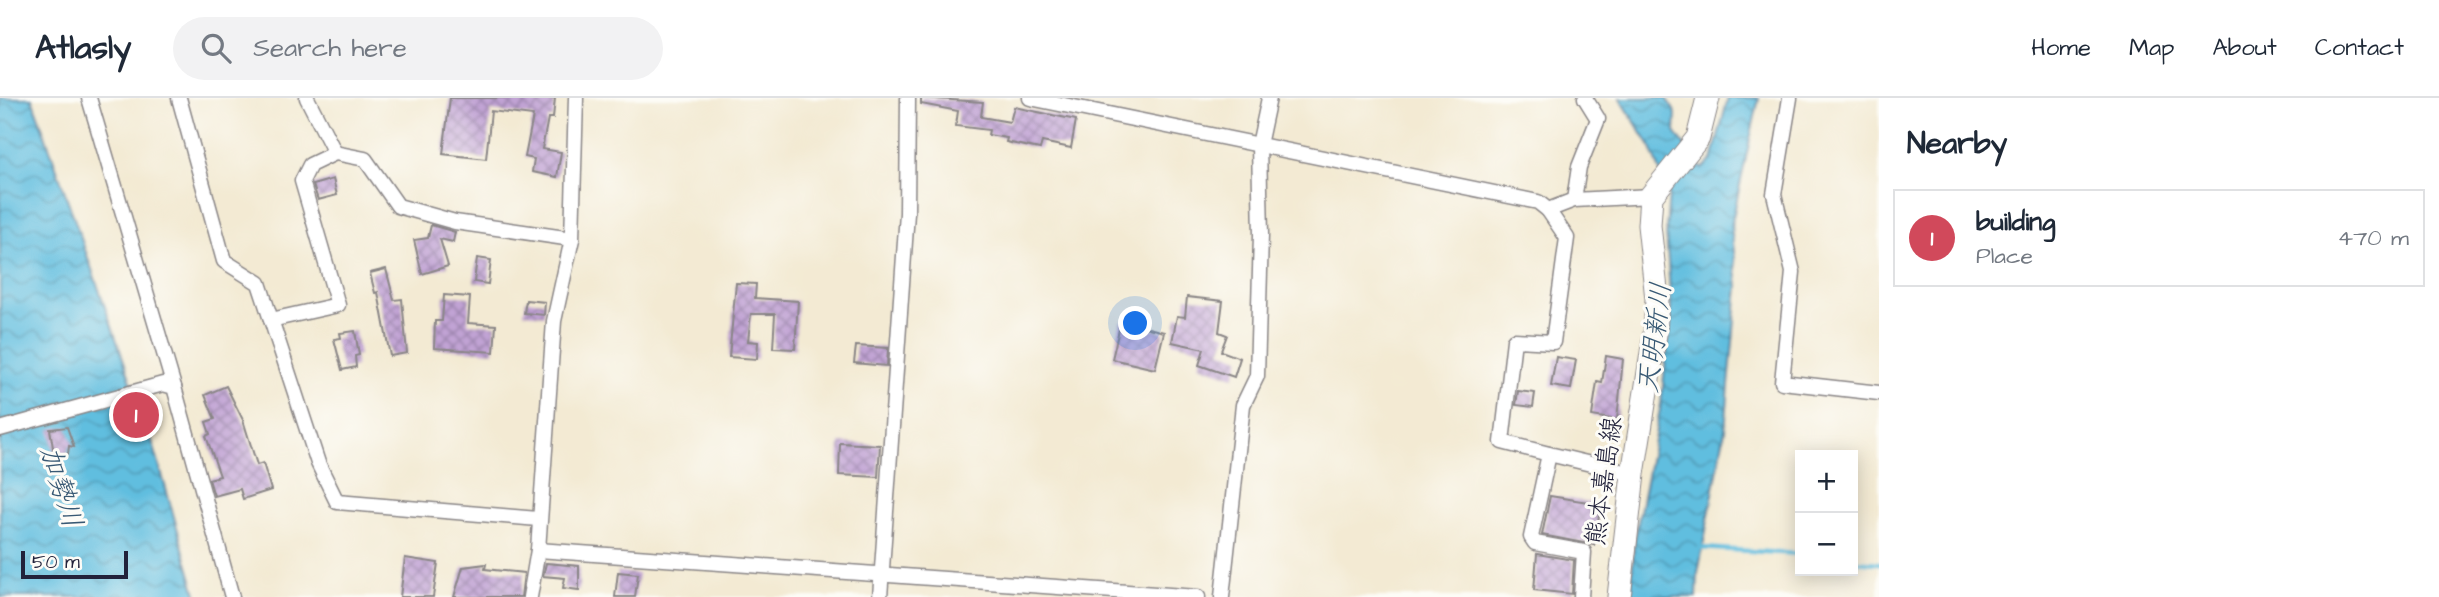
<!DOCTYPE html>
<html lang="en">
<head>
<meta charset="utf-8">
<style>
  :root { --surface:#fff; --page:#f2f2f3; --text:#1f2937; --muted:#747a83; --line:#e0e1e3; --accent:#d1495b }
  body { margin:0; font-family:"Architects Daughter","Klee One",sans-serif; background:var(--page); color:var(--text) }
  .controls { position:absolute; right:21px; bottom:21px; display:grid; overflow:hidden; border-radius:0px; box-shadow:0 4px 18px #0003 }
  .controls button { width:63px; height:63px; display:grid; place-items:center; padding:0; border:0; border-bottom:2px solid var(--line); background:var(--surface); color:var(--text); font:35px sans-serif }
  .scale { position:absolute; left:21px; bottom:18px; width:107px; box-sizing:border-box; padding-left:7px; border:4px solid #22223b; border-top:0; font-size:19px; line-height:24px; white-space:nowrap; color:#22223b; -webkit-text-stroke:5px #fdfcf7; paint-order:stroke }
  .you { position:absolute; left:1136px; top:226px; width:24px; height:24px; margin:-18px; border:5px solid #fff; border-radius:50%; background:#1a73e8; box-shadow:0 0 0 10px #1a73e833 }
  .badge { display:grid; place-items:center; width:46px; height:46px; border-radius:50%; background:var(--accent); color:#fff; font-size:23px; font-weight:700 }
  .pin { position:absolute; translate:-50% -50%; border:4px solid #fff; box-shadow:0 2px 7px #0006 }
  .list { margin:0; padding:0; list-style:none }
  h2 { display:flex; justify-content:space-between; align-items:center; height:91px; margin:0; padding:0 28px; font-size:30px }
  h2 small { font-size:23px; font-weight:400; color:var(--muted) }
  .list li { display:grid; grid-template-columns:46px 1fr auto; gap:21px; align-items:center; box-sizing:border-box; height:98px; margin:0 14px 14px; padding:0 14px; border:2px solid var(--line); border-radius:0px }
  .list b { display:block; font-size:26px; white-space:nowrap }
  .list p { margin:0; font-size:23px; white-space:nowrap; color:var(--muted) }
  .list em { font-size:23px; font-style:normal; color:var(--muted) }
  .icon { flex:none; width:38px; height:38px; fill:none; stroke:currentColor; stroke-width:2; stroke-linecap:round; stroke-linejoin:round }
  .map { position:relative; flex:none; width:1879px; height:499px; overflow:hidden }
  header { display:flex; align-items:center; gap:42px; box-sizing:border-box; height:98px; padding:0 35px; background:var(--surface); border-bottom:2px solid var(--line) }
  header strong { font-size:33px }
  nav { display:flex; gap:38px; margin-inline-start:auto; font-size:24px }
  .search { width:490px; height:63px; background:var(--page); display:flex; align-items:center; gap:18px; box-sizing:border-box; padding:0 24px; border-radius:38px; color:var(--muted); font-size:26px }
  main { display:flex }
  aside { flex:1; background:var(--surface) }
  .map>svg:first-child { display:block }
  .water { fill:url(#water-waves); stroke:#42708d; stroke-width:2 }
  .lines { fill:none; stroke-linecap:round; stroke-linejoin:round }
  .stream { stroke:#61bedf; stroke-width:4.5 }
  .building { fill:url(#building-cross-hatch) }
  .street-casing { stroke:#8a8687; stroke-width:17 }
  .primary-casing { stroke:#8a8687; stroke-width:25 }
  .street { stroke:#fff; stroke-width:14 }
  .primary { stroke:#fff; stroke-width:23 }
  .labels { text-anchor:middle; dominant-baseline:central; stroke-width:6; stroke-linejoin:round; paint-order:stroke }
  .street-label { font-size:26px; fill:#22223b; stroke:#fdfcf7 }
  .water-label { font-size:28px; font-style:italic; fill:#385974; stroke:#fdfcf7 }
</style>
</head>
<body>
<header>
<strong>Atlasly</strong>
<div class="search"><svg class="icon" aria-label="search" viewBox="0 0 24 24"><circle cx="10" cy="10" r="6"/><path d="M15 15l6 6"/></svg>Search here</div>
<nav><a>Home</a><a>Map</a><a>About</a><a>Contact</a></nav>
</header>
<main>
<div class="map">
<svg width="1879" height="499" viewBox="0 0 1879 499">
  <defs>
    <pattern id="water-waves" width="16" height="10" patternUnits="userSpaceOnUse" patternTransform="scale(1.75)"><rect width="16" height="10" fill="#61bedf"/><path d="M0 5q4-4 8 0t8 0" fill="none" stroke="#509ab6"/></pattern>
    <pattern id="building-cross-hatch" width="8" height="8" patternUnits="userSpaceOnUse" patternTransform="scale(1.75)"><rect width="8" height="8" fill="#c1a3d4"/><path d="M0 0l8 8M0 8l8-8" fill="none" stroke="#9c84ad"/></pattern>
  </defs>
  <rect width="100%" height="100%" fill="#fdfcf7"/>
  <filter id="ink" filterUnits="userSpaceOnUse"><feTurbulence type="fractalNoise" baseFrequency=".0143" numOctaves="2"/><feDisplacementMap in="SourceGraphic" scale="14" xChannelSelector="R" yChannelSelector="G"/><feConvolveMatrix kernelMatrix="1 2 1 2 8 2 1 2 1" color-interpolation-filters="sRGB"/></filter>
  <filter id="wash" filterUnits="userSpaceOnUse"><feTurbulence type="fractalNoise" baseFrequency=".00686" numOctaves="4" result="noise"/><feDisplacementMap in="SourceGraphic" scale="28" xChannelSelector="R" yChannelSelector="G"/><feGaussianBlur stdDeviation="1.57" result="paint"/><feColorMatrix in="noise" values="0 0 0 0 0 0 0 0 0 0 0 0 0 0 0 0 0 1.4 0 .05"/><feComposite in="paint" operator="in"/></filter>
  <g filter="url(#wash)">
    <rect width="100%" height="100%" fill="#f3ead3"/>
    <g class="water">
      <path d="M 0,0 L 32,0 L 154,349 L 197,499 L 0,499 Z"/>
      <path d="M 1620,0 L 1667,0 L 1676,16 L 1675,34 L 1702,71 L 1712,62 L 1728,0 L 1759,0 L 1731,128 L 1738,188 L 1725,332 L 1698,475 L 1697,499 L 1631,499 L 1634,445 L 1661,306 L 1671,212 L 1666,132 L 1669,96 L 1651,50 Z"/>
    </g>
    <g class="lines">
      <g class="stream">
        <path d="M 1700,450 L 1800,456"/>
        <path d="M 1853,463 L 1879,465"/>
      </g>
    </g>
    <g id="blocks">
      <g class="building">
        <path d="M 450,0 L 555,0 L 553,20 L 548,20 L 542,51 L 561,54 L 557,79 L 532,74 L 534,61 L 525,59 L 533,18 L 491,13 L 486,61 L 443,56 Z"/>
        <path d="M 921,0 L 983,4 L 981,19 L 1010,24 L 1014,9 L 1076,22 L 1071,50 L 1042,44 L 1040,51 L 1006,44 L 1007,40 L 988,37 L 989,32 L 956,28 L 958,13 L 921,6 Z"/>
        <path d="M 333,81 L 337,97 L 318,102 L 313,87 Z"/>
        <path d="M 431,127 L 455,134 L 453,144 L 440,141 L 448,168 L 422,176 L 414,142 L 428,140 Z"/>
        <path d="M 477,160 L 491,162 L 488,186 L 474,184 Z"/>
        <path d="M 386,171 L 394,202 L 402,201 L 407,255 L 390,258 L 378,194 L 375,195 L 370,175 Z"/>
        <path d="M 736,185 L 756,186 L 755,200 L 798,203 L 795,251 L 773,250 L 775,216 L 751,216 L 748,243 L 758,244 L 757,261 L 729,259 Z"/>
        <path d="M 444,197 L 470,199 L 468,225 L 496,227 L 494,254 L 434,250 L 435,223 L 442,223 Z"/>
        <path d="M 1187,199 L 1223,203 L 1219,234 L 1227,237 L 1221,253 L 1240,260 L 1234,279 L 1199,267 L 1204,251 L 1172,244 L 1177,218 L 1185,219 Z"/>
        <path d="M 526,202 L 545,204 L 544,217 L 524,215 Z"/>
        <path d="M 1121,223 L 1164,234 L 1155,271 L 1112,261 Z"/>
        <path d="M 355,233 L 359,257 L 355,258 L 356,269 L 342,272 L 334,241 L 341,240 L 340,235 Z"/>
        <path d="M 856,248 L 888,250 L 887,268 L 854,265 Z"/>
        <path d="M 1606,258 L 1623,261 L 1617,322 L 1592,318 L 1597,284 L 1602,285 Z"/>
        <path d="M 1556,259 L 1576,262 L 1571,291 L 1551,288 Z"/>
        <path d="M 226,288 L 243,322 L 257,367 L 263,365 L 271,392 L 243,401 L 240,391 L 214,398 L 209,381 L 220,378 L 206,338 L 210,336 L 206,324 L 215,321 L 205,297 Z"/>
        <path d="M 1518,293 L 1535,295 L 1533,309 L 1516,307 Z"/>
        <path d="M 146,306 L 149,326 L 144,334 L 126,332 L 123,309 Z"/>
        <path d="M 67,329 L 74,349 L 69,348 L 68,356 L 54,356 L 50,331 Z"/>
        <path d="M 840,345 L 880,347 L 878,379 L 839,377 Z"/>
        <path d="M 1550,398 L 1601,406 L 1594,447 L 1542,437 Z"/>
        <path d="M 1537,456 L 1574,462 L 1572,496 L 1534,492 Z"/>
        <path d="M 405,460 L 438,465 L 433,499 L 400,499 Z"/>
        <path d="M 546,465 L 579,468 L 579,492 L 563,490 L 565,480 L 543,478 Z"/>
        <path d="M 486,466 L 485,471 L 524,475 L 521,499 L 454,499 L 463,469 Z"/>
        <path d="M 618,474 L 638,476 L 635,499 L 615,499 Z"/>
      </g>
    </g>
  </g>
  <g filter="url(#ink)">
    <use href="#blocks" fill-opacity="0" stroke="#8a8687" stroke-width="2"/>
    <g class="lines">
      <g class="street-casing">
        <g id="street">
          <path d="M 89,0 L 174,289"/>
          <path d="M 179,0 L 224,163 L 259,185 L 318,365 L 337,404 L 538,421"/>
          <path d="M 307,0 L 335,55 L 365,61 L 398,108 L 455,124 L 572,141"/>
          <path d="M 1030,0 L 1538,104 L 1548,112 L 1574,102 L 1651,98"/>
          <path d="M 1790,0 L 1774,96 L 1793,174 L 1782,284 L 1879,295"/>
          <path d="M 1574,102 L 1579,69 L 1598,21 L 1585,0"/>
          <path d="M 1548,112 L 1567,140 L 1553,244 L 1514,242 L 1502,344 L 1549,356 L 1531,439 L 1535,445 L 1584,454 L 1581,499"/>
          <path d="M 271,222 L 338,207 L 302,83 L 310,67 L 335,55"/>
          <path d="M 0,331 L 163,286 L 174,289 L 232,499"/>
          <path d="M 1549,356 L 1633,376"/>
          <path d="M 538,452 L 1198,499"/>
          <path d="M 530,499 L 538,452 L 554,223 L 572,141 L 576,0"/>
          <path d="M 880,499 L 907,115 L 908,0"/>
          <path d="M 1222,499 L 1243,307 L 1257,278 L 1261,137 L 1259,47 L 1269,0"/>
        </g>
      </g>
      <g class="primary-casing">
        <path id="primary" d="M 1619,499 L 1633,376 L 1655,236 L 1657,201 L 1649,127 L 1651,98 L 1698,40 L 1708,0"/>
      </g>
      <use href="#street" class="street"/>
      <use href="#primary" class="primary"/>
    </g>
  </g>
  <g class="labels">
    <g class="street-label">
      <text transform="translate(1604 383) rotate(-82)">熊本嘉島線</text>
    </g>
    <g class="water-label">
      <text transform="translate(1655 240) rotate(-83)">天明新川</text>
      <text transform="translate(61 389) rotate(73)">加勢川</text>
    </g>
  </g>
</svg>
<div class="controls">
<button>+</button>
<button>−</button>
</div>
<div class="scale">50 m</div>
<div class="you"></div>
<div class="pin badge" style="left:136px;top:317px">1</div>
</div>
<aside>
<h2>Nearby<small></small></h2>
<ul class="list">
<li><span class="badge">1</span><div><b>building</b><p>Place</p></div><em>470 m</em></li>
</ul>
</aside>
</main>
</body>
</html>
